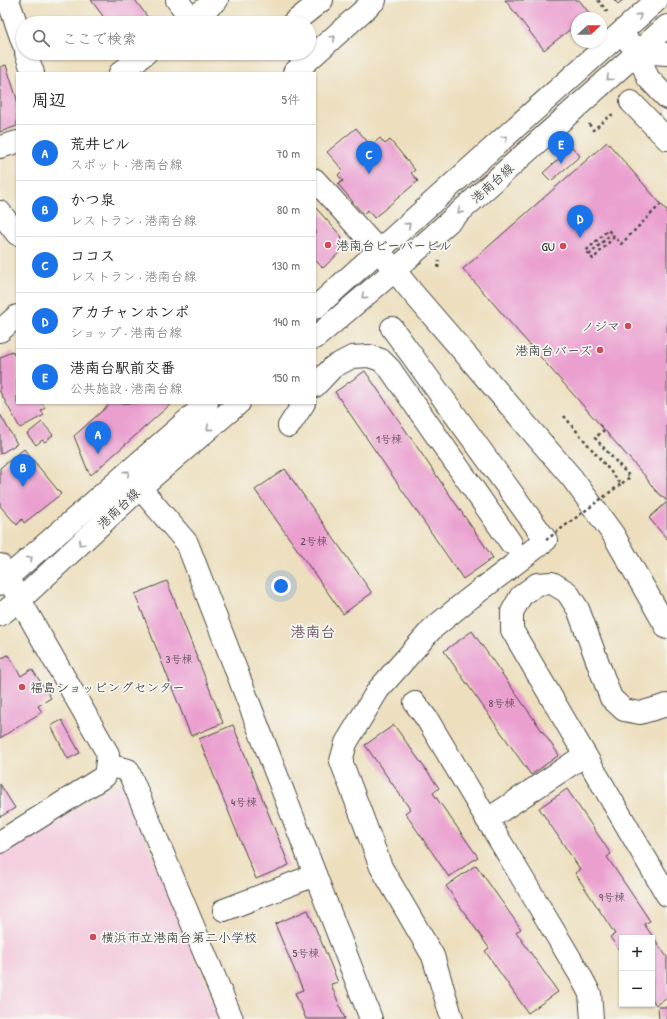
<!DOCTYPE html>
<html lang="ja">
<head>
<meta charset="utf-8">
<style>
  :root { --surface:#fff; --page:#f6f6f6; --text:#222; --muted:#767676; --line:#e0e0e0; --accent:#1a73e8 }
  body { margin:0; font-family:"Patrick Hand","Klee One",sans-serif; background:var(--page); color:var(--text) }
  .controls { position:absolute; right:12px; bottom:12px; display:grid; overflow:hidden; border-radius:0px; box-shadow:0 1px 3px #0004 }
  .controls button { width:36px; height:36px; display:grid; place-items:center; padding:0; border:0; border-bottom:1px solid var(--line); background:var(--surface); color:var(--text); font:20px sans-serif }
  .compass { position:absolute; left:571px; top:12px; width:36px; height:36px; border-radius:50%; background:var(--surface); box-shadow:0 1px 3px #0004; rotate:68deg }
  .you { position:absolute; left:281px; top:586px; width:14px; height:14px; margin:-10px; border:3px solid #fff; border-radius:50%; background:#1a73e8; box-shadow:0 0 0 6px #1a73e833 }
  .badge { display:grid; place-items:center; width:26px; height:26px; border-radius:50%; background:var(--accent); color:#fff; font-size:13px; font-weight:700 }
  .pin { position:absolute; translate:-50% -33px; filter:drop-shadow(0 1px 2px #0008) }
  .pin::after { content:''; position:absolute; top:21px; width:14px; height:12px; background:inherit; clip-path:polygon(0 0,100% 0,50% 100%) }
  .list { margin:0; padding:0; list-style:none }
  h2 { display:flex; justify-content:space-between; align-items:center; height:52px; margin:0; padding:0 16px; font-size:17px }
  h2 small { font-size:13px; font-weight:400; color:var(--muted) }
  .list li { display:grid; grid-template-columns:26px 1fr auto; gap:12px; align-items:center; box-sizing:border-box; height:56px; padding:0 16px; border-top:1px solid var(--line) }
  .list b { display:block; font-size:15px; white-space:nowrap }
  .list p { margin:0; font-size:13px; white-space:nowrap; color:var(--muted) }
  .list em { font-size:13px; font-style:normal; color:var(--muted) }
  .icon { flex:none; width:22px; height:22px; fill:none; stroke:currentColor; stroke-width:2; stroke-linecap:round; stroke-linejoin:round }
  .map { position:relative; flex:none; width:667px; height:1019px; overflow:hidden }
  .search { position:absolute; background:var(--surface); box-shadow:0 1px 3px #0004; left:16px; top:16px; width:300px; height:44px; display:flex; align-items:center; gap:10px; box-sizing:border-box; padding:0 14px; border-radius:22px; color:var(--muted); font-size:15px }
  .panel { position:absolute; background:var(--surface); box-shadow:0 1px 3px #0004; left:16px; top:72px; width:300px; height:332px; border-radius:0px }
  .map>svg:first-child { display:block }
  .built { fill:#f3cfdf }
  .building { fill:#ea9fcf }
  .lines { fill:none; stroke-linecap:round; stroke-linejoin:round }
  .minor-casing { stroke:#484641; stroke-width:24 }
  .path { stroke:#484641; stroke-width:2.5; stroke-dasharray:3 3; stroke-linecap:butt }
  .minor { stroke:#fff; stroke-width:22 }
  .path-bridge { stroke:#484641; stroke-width:2.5; stroke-dasharray:3 3; stroke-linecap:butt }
  .oneway { stroke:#a0a0a0 }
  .poi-dot { fill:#d1495b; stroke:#f6f6f2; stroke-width:1.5 }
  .labels { text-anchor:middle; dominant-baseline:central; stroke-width:3.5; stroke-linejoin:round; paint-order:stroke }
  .number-label { font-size:11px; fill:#5b4854 }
  .street-label { font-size:13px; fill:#2b2b2b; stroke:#f6f6f2 }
  .poi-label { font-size:13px; fill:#2b2b2b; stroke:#f6f6f2; text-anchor:start }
  .quarter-label { font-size:15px; font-weight:bold; fill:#6e5464; stroke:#f6f6f2 }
</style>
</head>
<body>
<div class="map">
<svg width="667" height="1019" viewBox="0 0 667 1019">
  <rect width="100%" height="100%" fill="#f6f6f2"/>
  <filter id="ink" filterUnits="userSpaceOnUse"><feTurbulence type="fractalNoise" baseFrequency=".025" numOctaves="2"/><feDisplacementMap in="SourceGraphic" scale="8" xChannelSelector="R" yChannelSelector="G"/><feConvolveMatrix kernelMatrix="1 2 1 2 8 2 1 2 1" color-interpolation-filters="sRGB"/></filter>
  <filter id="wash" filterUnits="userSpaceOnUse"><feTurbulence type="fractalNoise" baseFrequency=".012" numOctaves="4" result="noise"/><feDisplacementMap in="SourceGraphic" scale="16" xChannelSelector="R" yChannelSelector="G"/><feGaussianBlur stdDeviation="0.9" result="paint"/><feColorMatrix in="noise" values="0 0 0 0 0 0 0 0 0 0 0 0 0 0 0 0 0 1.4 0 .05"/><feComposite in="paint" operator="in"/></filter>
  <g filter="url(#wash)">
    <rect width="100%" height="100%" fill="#eddfbe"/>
    <path class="built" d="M 116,784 L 124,788 L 221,1019 L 0,1019 L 0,855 Z"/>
    <g id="blocks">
      <g class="building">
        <path d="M 91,0 L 135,0 L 152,23 L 108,23 Z"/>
        <path d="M 505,0 L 579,0 L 590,14 L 584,18 L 577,18 L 577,24 L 544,50 Z"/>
        <path d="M 614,0 L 623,0 L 618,4 Z"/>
        <path d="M 6,65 L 17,99 L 17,126 L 0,132 L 0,67 Z"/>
        <path d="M 356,128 L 371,146 L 380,138 L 385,144 L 390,140 L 415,170 L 411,173 L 418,181 L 374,218 L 368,210 L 363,214 L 338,184 L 343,181 L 338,175 L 343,170 L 327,152 Z"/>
        <path d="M 607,142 L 667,211 L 667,501 L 654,489 L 645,476 L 463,269 Z"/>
        <path d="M 572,147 L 580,156 L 551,181 L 543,173 Z"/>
        <path d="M 315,207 L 342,237 L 340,252 L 323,268 L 315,260 Z"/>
        <path d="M 12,351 L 17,359 L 17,403 L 42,403 L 45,408 L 41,411 L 44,415 L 20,428 L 0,392 L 0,358 Z"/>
        <path d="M 365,371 L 493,558 L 463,579 L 335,392 Z"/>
        <path d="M 111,403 L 172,403 L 91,475 L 88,471 L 74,436 Z"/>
        <path d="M 0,414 L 17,444 L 0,454 Z"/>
        <path d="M 42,422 L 53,435 L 45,442 L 42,440 L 36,445 L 27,434 Z"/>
        <path d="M 24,449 L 61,494 L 24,523 L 22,519 L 17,525 L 0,506 L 0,468 Z"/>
        <path d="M 285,469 L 372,593 L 343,614 L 255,490 Z"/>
        <path d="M 667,502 L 667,539 L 649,518 Z"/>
        <path d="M 167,581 L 223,723 L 191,736 L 135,594 Z"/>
        <path d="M 472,631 L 559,755 L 531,775 L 444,651 Z"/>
        <path d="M 8,655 L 21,676 L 32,669 L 51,698 L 38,706 L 42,712 L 0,738 L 0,659 Z"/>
        <path d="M 62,720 L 80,753 L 68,759 L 51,726 Z"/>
        <path d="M 233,725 L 289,865 L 256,879 L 199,739 Z"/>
        <path d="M 394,725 L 439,788 L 433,793 L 478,857 L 449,877 L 405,813 L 410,809 L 365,745 Z"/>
        <path d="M 0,784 L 15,808 L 0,817 Z"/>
        <path d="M 567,789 L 611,854 L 607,857 L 650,921 L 644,924 L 667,957 L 667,997 L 656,1005 L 652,999 L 652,938 L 622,938 L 622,954 L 610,937 L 615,934 L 575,873 L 580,869 L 539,808 Z"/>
        <path d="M 476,865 L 521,929 L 516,932 L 558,992 L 528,1013 L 485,951 L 489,948 L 446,886 Z"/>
        <path d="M 308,910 L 338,982 L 331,984 L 345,1019 L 306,1019 L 295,993 L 303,990 L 275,924 Z"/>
        <path d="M 658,1007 L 667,1007 L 667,1019 L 659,1019 Z"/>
      </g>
    </g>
  </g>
  <g filter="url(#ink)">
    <use href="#blocks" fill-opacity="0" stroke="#484641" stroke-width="1"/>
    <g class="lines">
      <g class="minor-casing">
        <g id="minor">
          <path d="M 8,0 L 23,43"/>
          <path d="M 177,0 L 191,19 L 217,0"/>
          <path d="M 293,23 L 322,0"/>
          <path d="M 629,42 L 638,52 L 648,78 L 667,98"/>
          <path d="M 638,52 L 667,54"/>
          <path d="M 26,53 L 33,73"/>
          <path d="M 120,73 L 146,53"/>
          <path d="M 294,73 L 375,0"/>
          <path d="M 631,102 L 667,139"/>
          <path d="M 0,147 L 17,142"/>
          <path d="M 315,180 L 379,251 L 412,292 L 572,478 L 613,534 L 667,628"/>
          <path d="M 0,212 L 17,234"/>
          <path d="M 315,308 L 657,0"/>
          <path d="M 392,328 L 546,540 L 465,602 L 432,629 L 378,690 L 346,743 L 341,761 L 381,867 L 433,956 L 452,1019"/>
          <path d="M 0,331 L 17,316"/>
          <path d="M 315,338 L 394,271 L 667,26"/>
          <path d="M 315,386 L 333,367 L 352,357 L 369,356 L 381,360 L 390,369 L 511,543"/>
          <path d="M 289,426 L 304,403"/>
          <path d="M 140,488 L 187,543 L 371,1019"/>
          <path d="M 0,565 L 108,754 L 105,776 L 0,842"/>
          <path d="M 0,584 L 207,403"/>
          <path d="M 0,615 L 20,600 L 140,488 L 239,403"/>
          <path d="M 415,703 L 427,719 L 579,973 L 590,994 L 592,1019"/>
          <path d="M 667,705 L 640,713 L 624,710 L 611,698 L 578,609 L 567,592 L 552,583 L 537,584 L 521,596 L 512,612 L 512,630 L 667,895"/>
          <path d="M 107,765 L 128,770 L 232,1019"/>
          <path d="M 487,820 L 585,755"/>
          <path d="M 224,910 L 315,875"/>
        </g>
      </g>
      <g class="path">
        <path d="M 598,0 L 609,14"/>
        <path d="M 589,124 L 593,130 L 611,115 L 613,115"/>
        <path d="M 614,237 L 593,259 L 586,251 L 608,230 L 621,244 L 663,202"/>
        <path d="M 589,255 L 611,234"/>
        <path d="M 438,268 L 439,261"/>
        <path d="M 564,416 L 621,484 L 630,477 L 595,438 L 604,430"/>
      </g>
      <use href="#minor" class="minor"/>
      <path class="path-bridge" d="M 546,540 L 621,484"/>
    </g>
    <defs><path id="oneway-chevron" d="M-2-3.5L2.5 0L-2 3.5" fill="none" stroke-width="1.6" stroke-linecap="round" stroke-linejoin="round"/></defs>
    <g class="oneway">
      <use href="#oneway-chevron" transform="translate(639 16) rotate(-41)"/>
      <use href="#oneway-chevron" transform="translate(333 38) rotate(-42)"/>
      <use href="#oneway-chevron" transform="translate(609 78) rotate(138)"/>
      <use href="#oneway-chevron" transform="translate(505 138) rotate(-42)"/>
      <use href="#oneway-chevron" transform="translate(460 211) rotate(138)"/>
      <use href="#oneway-chevron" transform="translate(408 225) rotate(-42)"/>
      <use href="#oneway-chevron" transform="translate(364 296) rotate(139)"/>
      <use href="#oneway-chevron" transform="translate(209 428) rotate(139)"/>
      <use href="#oneway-chevron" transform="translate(127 473) rotate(-41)"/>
      <use href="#oneway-chevron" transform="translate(81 543) rotate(137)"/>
      <use href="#oneway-chevron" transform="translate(30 559) rotate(-41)"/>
    </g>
  </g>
  <g class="poi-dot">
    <circle cx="328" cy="245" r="4"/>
    <circle cx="563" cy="246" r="4"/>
    <circle cx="628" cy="326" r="4"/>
    <circle cx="600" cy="350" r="4"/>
    <circle cx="22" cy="687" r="4"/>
    <circle cx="93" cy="937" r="4"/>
  </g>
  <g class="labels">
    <g class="number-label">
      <text x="389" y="439">1号棟</text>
      <text x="314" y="541">2号棟</text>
      <text x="179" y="659">3号棟</text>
      <text x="502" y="703">8号棟</text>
      <text x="244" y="802">4号棟</text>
      <text x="612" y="897">9号棟</text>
      <text x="306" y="953">5号棟</text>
    </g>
    <g class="street-label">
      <text transform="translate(492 183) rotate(-42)">港南台線</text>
      <text transform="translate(118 508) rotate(-43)">港南台線</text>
    </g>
    <g class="poi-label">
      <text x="336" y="245">港南台ビーバービル</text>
      <text x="555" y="246" text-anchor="end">GU</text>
      <text x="620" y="326" text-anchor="end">ノジマ</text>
      <text x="592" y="350" text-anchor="end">港南台バーズ</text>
      <text x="30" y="687">福島ショッピングセンター</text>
      <text x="101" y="937">横浜市立港南台第二小学校</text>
    </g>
    <g class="quarter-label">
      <text x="313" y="631">港南台</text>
    </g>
  </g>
</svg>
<div class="controls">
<button>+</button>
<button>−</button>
</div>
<svg class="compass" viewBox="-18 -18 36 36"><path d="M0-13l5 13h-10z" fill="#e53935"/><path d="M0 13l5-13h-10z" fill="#767676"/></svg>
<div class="you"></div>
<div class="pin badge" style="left:98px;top:454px">A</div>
<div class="pin badge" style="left:23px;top:487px">B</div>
<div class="pin badge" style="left:369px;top:174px">C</div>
<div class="pin badge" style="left:580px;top:238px">D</div>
<div class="pin badge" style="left:561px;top:164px">E</div>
<div class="search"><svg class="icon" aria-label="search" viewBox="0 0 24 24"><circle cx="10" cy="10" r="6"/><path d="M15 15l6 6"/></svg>ここで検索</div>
<section class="panel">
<h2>周辺<small>5件</small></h2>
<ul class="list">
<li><span class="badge">A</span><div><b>荒井ビル</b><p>スポット · 港南台線</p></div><em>70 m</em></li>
<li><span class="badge">B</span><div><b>かつ泉</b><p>レストラン · 港南台線</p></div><em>80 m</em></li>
<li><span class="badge">C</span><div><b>ココス</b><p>レストラン · 港南台線</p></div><em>130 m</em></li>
<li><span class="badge">D</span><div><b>アカチャンホンポ</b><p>ショップ · 港南台線</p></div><em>140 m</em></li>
<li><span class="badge">E</span><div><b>港南台駅前交番</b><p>公共施設 · 港南台線</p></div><em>150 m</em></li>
</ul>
</section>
</div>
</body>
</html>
